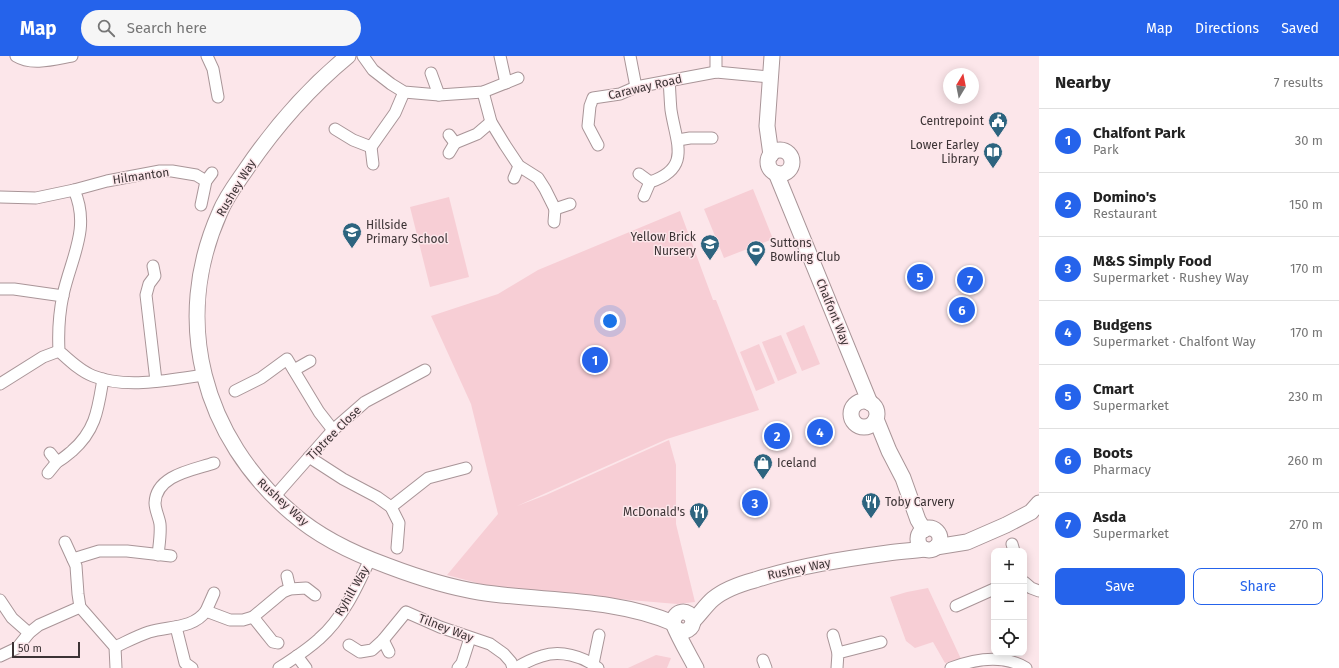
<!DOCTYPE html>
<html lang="en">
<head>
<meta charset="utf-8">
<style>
  :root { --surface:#fff; --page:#f6f6f6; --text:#222; --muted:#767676; --line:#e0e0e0; --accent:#2563eb }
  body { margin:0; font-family:"Fira Sans",sans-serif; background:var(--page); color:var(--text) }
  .controls { position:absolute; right:12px; bottom:12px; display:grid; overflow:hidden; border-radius:8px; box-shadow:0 2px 10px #0003 }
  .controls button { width:36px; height:36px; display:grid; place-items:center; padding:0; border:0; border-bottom:1px solid var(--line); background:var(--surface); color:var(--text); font:20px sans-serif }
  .compass { position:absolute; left:943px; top:12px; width:36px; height:36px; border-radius:50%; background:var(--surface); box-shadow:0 2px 10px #0003; rotate:10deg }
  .scale { position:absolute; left:12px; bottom:10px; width:68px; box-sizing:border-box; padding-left:4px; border:2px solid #3c3335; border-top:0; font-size:11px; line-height:14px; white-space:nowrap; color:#3c3335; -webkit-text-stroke:3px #fce6ea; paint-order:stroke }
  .you { position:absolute; left:610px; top:265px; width:14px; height:14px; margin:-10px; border:3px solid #fff; border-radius:50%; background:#1a73e8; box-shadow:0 0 0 6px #1a73e833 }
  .badge { display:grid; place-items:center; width:26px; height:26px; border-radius:50%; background:var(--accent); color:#fff; font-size:13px; font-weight:700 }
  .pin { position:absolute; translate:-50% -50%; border:2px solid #fff; box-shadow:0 1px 4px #0006 }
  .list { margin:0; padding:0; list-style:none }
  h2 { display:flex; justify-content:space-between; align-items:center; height:52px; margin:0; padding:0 16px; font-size:17px }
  h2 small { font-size:13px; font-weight:400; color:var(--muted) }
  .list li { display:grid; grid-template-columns:26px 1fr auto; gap:12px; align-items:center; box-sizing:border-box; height:64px; padding:0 16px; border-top:1px solid var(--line) }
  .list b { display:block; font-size:15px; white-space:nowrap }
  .list p { margin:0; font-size:13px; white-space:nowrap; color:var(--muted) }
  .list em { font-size:13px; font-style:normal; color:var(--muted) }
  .actions { display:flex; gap:8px; padding:12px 16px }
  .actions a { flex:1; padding:9px 0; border:1px solid var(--accent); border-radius:8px; text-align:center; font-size:14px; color:var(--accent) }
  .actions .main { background:var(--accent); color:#fff }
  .icon { flex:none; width:22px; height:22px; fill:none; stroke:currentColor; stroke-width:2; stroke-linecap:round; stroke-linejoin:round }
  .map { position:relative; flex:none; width:1039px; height:612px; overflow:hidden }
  header { display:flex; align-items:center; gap:24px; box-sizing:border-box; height:56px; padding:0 20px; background:var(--accent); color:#fff }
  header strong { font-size:19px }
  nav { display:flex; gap:22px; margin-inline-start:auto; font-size:14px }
  .search { width:280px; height:36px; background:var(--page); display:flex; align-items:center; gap:10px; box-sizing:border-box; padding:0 14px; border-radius:22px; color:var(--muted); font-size:15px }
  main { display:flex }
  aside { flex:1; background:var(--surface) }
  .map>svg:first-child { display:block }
  .green { fill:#f7ced5 }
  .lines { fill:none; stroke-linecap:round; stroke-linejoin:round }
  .street-casing { stroke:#a99598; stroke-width:13 }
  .secondary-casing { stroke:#a99598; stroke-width:17 }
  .street { stroke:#fff; stroke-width:11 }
  .secondary { stroke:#fff; stroke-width:15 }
  .labels { text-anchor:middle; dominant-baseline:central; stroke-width:3; stroke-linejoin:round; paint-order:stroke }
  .street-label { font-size:12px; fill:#3c3335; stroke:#fce6ea }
  .poi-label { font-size:12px; fill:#3c3335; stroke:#fce6ea; text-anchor:end }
</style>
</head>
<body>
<header>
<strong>Map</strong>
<div class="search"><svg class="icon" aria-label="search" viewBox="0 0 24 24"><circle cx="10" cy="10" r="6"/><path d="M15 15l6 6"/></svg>Search here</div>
<nav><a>Map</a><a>Directions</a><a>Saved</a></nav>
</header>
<main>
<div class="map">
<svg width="1039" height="612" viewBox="0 0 1039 612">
  <rect width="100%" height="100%" fill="#fce6ea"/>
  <g class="green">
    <path d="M 753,133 L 773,183 L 724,202 L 704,153 Z"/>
    <path d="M 449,141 L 469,221 L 430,231 L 410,151 Z"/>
    <path d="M 680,155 L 713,244 L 716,244 L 759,354 L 667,383 L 517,450 L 546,439 L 669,384 L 676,409 L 676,468 L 695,546 L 677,548 L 500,533 L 447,519 L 498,458 L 471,348 L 431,260 L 498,238 L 538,214 Z"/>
    <path d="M 804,269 L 820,308 L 802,315 L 786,277 Z"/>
    <path d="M 781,279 L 797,317 L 778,325 L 762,286 Z"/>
    <path d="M 759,288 L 775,327 L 756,335 L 740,296 Z"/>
    <path d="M 928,532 L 961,603 L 945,607 L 933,586 L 915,592 L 906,585 L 890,541 L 907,536 Z"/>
    <path d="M 656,599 L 671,602 L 667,612 L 628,612 Z"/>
  </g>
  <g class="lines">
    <g class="street-casing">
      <g id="street">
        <path d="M 16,0 C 32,10 55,3 72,0"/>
        <path d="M 207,0 L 213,13 L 218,41"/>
        <path d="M 363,0 L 373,14 L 391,28 L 404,36 L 439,39 L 483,36 L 518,22"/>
        <path d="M 500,0 L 506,27"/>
        <path d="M 630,0 L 636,31"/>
        <path d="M 716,0 L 716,16"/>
        <path d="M 431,17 L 439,39"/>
        <path d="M 483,36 L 491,66 L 505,89 L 519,110 L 538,122 L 545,133 L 555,153 L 570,148"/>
        <path d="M 335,73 L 353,84 L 371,91 L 395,57 L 404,36"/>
        <path d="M 449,79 L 455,87 L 477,78 L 491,66"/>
        <path d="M 678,84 L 690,82 L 712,82"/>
        <path d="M 598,89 L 588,70 L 590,50 L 593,42 L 620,38 L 636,31 L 716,16 L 770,21"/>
        <path d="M 371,91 L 373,108"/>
        <path d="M 449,97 L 455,87"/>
        <path d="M 639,118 L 650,126"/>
        <path d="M 514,122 L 519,110"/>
        <path d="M 74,134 C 91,172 71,202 63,239 C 59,258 58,276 59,295 C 69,304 80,315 93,320 C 125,333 171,324 204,319"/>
        <path d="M 644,140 L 650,126 C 692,112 676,87 671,54 C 670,44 670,35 669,25"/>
        <path d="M 0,141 L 36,142 L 74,134 L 107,125 L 160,115 L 172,115 L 196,119 L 206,125"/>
        <path d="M 201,149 L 206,125 L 212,117"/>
        <path d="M 554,166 L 555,153"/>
        <path d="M 153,210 L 155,220 L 149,228 L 146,239 L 156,325"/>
        <path d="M 0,233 L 14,233 L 63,240"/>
        <path d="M 294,314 L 310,305"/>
        <path d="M 0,328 L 43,301 L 59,295"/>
        <path d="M 235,335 L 261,322 L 287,303 L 319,356 L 333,374"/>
        <path d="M 50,397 L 57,406 C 63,403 67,399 72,395 C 96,374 98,353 103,323"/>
        <path d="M 309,401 L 343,423 L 377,441 L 391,451 L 399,467 L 397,492"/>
        <path d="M 48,417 L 57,406"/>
        <path d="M 274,441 L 333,374 L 365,346 L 425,314"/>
        <path d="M 391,451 L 428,422 L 466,412"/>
        <path d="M 65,486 L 76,510 L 78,538 L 80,551 L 115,591 L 116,612"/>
        <path d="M 1012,488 L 1014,495"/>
        <path d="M 158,499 C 159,489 161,478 160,468 C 159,461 155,454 155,447 C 156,419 193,414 214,407"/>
        <path d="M 73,503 L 99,495 L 127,495 L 171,500"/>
        <path d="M 287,520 L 290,533"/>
        <path d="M 1024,526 L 1031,532 L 1039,535"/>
        <path d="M 0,544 L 12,562 L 29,577"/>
        <path d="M 956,550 L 994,533"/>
        <path d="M 206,555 L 214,537"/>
        <path d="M 253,561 L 273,586 L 278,587"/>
        <path d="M 176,571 L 185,607 L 192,612"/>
        <path d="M 833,579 L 838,597"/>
        <path d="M 383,584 L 389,596"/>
        <path d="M 349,589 L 360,596 L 372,594 L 383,584 L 406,556 L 440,571 L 490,588 L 504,598 L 511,606 L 513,612"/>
        <path d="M 115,591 C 126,586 137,580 149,576 C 169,570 193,573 206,555 L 230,564 L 243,564 L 253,561 L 283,536 L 290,533 L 306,532 L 315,539"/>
        <path d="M 0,600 L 17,592 L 29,577 L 39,569 L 80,551"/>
        <path d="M 297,600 L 306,612"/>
        <path d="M 763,604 L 766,612"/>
        <path d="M 593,608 L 599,579"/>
        <path d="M 279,612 C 293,603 307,594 319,583 C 343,562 357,531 370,503"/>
        <path d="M 458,612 L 462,607 L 470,582"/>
        <path d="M 516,612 C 524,607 532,603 542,600 C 560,594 583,600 598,612"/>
        <path d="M 837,612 L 838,597 L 881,586"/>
        <path d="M 951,612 C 975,603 1003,598 1026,612"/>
      </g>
    </g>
    <g class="secondary-casing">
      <g id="secondary">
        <path d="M 348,0 C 308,33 274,72 245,115 C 236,128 226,141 220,156 C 171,265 203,382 293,458 C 319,481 355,498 388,510 C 417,521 448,531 479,536 C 543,546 613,541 673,567"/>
        <circle cx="780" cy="106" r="12"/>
        <path d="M 771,99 L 767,70 L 772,0"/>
        <path d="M 776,117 L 870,347"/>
        <circle cx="864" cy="358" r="13"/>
        <path d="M 876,363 L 889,395 L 903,422 L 918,464 L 924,474"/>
        <circle cx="929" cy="483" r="11"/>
        <path d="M 936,491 L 967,486 L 1006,469 L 1031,456 L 1039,447"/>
        <path d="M 693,565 C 700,558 706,549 713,543 C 725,533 740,528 755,524 C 798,510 844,503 888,497 C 901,495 912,495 924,493"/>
        <path d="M 677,573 C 685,578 693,573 693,564 C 689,552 674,554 673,567 C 679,582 688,597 696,612"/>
      </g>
    </g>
    <use href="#street" class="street"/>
    <use href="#secondary" class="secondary"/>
  </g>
  <defs>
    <g id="civic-pin" transform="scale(1)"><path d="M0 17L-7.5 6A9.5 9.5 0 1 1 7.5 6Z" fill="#2d647f" stroke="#fce6ea"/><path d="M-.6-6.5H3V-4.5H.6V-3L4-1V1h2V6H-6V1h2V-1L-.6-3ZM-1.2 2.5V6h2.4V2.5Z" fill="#fff"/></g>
    <g id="library-pin" transform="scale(1)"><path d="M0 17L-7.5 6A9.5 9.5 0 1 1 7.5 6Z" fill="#2d647f" stroke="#fce6ea"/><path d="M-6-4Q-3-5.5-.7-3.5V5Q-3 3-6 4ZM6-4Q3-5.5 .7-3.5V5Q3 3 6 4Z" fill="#fff"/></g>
    <g id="school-pin" transform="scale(1)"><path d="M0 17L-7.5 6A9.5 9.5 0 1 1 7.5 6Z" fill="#2d647f" stroke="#fce6ea"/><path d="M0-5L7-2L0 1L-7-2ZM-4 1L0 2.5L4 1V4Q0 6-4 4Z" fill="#fff"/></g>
    <g id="stadium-pin" transform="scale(1)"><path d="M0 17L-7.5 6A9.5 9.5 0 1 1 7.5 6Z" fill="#2d647f" stroke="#fce6ea"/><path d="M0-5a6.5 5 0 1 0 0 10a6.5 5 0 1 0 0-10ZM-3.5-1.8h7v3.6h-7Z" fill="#fff"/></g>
    <g id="shop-pin" transform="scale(1)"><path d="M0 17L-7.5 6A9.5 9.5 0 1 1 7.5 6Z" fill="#2d647f" stroke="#fce6ea"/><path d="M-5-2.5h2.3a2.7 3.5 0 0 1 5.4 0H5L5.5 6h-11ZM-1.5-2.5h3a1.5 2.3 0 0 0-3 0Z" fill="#fff"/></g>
    <g id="restaurant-pin" transform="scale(1)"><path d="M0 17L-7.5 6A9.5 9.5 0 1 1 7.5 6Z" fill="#2d647f" stroke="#fce6ea"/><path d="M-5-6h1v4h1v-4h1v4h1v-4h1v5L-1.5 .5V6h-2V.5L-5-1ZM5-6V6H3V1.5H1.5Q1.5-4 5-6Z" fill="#fff"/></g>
  </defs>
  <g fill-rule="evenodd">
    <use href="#civic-pin" x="998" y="65"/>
    <use href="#library-pin" x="993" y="96"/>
    <use href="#school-pin" x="352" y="176"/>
    <use href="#school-pin" x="710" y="188"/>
    <use href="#stadium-pin" x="756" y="194"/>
    <use href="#shop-pin" x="763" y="407"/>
    <use href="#restaurant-pin" x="871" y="446"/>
    <use href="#restaurant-pin" x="699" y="456"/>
  </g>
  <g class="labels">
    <g class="street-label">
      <text transform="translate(645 31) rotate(-13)">Caraway Road</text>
      <text transform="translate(141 120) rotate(-8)">Hilmanton</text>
      <text transform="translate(236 132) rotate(-59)">Rushey Way</text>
      <text transform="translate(833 256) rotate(68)">Chalfont Way</text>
      <text transform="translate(334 377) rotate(-45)">Tiptree Close</text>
      <text transform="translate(283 446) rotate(42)">Rushey Way</text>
      <text transform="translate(799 513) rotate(-12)">Rushey Way</text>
      <text transform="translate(352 535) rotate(-60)">Ryhill Way</text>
      <text transform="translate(446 572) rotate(21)">Tilney Way</text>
    </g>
    <g class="poi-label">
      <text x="984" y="65">Centrepoint</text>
      <text x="979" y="89">Lower Earley<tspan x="979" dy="14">Library</tspan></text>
      <text x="366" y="169" text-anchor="start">Hillside<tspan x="366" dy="14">Primary School</tspan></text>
      <text x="696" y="181">Yellow Brick<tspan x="696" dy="14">Nursery</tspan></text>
      <text x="770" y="187" text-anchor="start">Suttons<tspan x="770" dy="14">Bowling Club</tspan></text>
      <text x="777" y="407" text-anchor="start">Iceland</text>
      <text x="885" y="446" text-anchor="start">Toby Carvery</text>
      <text x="685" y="456">McDonald's</text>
    </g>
  </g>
</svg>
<div class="controls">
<button>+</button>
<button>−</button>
<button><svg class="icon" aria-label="locate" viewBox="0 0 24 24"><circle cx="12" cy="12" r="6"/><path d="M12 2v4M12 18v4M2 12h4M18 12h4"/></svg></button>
</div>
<svg class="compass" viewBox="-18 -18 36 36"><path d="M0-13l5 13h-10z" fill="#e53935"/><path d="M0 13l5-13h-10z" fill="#767676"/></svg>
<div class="scale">50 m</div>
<div class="you"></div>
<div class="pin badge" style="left:595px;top:304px">1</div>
<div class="pin badge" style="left:777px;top:380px">2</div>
<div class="pin badge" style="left:755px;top:447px">3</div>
<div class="pin badge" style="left:820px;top:376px">4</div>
<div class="pin badge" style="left:920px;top:221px">5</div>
<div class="pin badge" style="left:962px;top:254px">6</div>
<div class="pin badge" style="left:970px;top:224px">7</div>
</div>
<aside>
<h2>Nearby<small>7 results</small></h2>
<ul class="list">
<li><span class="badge">1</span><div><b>Chalfont Park</b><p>Park</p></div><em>30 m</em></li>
<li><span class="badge">2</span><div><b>Domino's</b><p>Restaurant</p></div><em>150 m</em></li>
<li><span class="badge">3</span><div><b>M&amp;S Simply Food</b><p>Supermarket · Rushey Way</p></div><em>170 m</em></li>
<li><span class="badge">4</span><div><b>Budgens</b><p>Supermarket · Chalfont Way</p></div><em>170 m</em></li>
<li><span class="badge">5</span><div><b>Cmart</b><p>Supermarket</p></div><em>230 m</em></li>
<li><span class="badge">6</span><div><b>Boots</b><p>Pharmacy</p></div><em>260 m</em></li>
<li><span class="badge">7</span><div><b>Asda</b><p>Supermarket</p></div><em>270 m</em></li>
</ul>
<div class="actions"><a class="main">Save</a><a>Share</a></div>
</aside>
</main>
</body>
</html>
